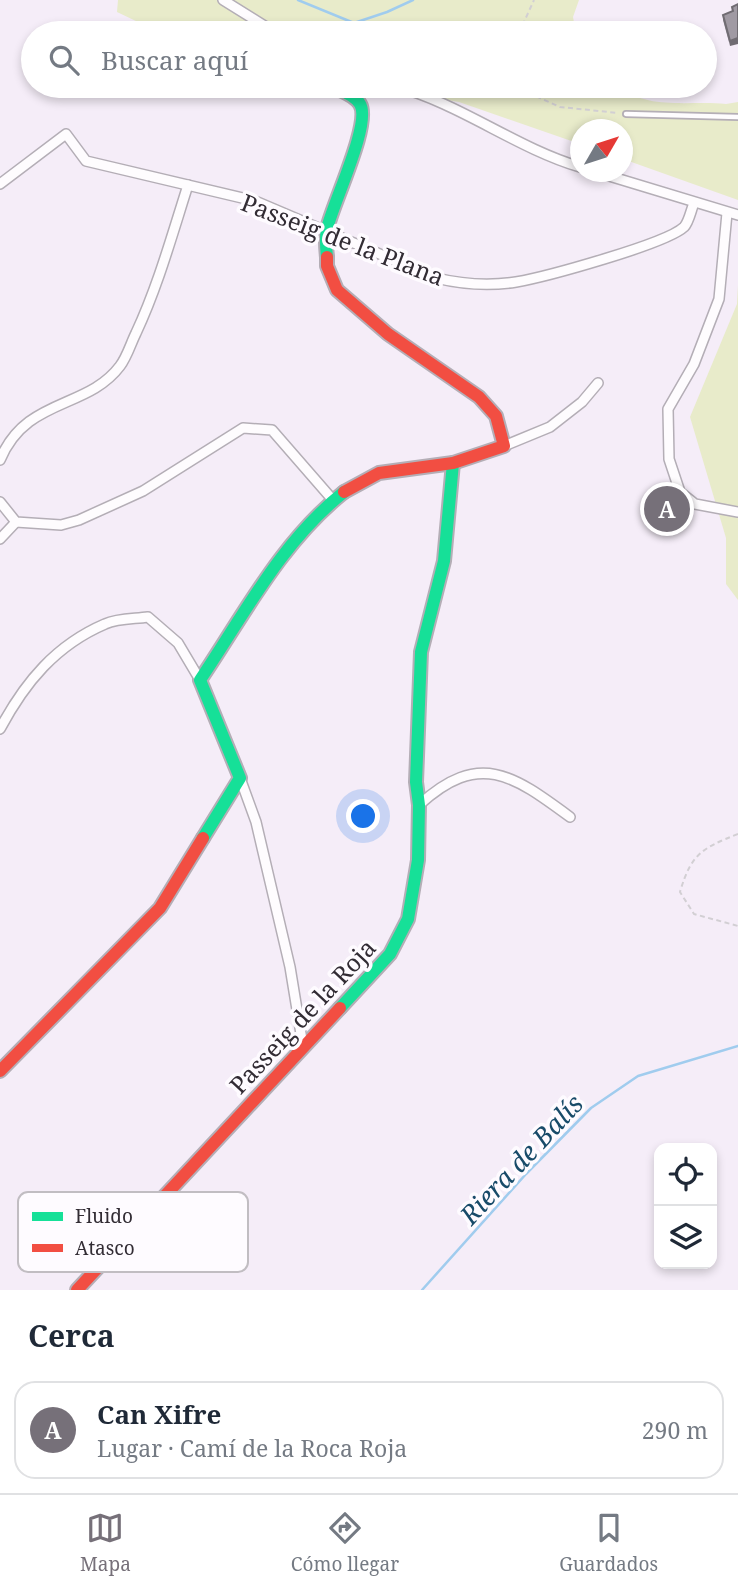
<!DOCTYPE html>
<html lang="es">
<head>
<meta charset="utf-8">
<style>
  :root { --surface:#fff; --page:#f2f2f3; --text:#1f2937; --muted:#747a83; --line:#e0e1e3; --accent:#767079 }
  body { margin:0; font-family:"Noto Serif",serif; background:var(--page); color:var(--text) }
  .controls { position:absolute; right:21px; bottom:21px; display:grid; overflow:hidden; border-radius:14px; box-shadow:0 4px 10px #0003 }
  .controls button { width:63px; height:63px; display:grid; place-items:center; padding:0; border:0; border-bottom:2px solid var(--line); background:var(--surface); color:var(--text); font:35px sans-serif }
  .compass { position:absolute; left:570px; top:119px; width:63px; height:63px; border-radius:50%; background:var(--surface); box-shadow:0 4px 10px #0003; rotate:51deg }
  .you { position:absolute; left:364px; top:817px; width:24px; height:24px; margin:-18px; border:5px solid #fff; border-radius:50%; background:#1a73e8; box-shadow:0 0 0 10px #1a73e833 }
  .badge { display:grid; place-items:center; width:46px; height:46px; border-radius:50%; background:var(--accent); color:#fff; font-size:23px; font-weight:700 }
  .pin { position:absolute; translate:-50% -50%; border:4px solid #fff; box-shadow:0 2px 7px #0006 }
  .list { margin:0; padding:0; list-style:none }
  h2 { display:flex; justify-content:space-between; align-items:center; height:91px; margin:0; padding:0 28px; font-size:30px }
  h2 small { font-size:23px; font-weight:400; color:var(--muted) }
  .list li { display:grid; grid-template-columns:46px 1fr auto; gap:21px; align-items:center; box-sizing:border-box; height:98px; margin:0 14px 14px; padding:0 14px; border:2px solid var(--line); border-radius:21px }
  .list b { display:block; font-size:26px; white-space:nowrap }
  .list p { margin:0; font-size:23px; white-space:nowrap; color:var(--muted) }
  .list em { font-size:23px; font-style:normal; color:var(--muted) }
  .icon { flex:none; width:38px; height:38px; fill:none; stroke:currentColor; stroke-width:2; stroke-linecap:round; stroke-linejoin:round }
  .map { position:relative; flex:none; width:738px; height:1290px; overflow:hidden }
  .search { position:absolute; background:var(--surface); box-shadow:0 4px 10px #0003; left:21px; right:21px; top:21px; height:77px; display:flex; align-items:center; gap:18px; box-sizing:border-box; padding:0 24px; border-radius:38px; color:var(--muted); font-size:26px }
  .sheet { height:203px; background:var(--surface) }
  nav { display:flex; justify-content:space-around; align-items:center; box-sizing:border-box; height:98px; border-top:2px solid var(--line); background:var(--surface); font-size:19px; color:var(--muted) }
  nav a { display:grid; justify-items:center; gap:4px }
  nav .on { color:var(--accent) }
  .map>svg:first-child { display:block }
  .green { fill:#e8ebca }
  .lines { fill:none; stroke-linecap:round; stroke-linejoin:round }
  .stream { stroke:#a0ccee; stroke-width:2.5 }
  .lane-casing { stroke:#b4aeb6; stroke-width:8 }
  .street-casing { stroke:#b4aeb6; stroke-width:12 }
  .fast-casing { stroke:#b4aeb6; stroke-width:16 }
  .jam-casing { stroke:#b4aeb6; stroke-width:16 }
  .path { stroke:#d2cfd3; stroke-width:2; stroke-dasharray:5 3.5; stroke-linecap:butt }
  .lane { stroke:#fefcfe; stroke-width:4.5 }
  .street { stroke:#fefcfe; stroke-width:9 }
  .fast { stroke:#16e098; stroke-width:12 }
  .jam { stroke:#f24e42; stroke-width:12 }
  .wall { fill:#8a848c }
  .shaded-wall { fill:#706c72 }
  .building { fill:#a09aa3; stroke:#706c72; stroke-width:2 }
  .labels { text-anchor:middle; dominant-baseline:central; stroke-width:7; stroke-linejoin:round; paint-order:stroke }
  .street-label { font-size:24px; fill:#322c34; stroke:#fefbff }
  .water-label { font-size:26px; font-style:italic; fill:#184b69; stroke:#fefbff }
  .key { fill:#fefbff; stroke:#c1bdc2; stroke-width:2 }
  .key-label { font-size:19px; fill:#322c34 }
</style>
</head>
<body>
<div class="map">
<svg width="738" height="1290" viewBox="0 0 738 1290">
  <rect width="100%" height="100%" fill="#f5edf8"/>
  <g class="green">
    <path d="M 118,0 L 579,0 L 573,17 L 576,33 L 161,33 L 117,12 Z"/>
    <path d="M 361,86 L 621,86 C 645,111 693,100 726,104 L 738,102 L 738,200 L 623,159 L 622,130 L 580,130 L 580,144 L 459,102 Z"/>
    <path d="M 738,285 L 738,600 L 726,584 L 726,538 L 690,417 L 737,304 Z"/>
  </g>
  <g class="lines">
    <g class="stream">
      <path d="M 298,0 L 354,23 L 387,12 L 413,0"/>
      <path d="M 422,1290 L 526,1174 L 591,1108 L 638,1076 L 738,1046"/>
    </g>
    <g class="lane-casing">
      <path id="lane" d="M 626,114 L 738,117"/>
    </g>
    <g class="street-casing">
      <g id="street">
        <path d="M 223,0 L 276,33"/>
        <path d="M 395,86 C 461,104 516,148 580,167"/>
        <path d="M 596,172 L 738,215"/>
        <path d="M 0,184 L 66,134 L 86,161 L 255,201 L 436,278 C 461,284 491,286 516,282 C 545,277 666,244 684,227 C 689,222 691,210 694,203"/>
        <path d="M 727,213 L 719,299 L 694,364 L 668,409 L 669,459 L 680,492 L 695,504 L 738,512"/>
        <path d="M 504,446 L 550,427 L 582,402 L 598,383"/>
        <path d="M 0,460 C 26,397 87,410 120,366 C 127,357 131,343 136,333 C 158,286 172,235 188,185"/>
        <path d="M 0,502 L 16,522 L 61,525 L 79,520 L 143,491 L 243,428 L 272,430 L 332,499"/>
        <path d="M 0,539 L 16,522"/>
        <path d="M 0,729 C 25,682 56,645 105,624 C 118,618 135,619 148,617 L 178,643 L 200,680"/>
        <path d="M 240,778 L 256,822 L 290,967 L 303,1046"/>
        <path d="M 419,805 C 479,750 513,775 570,817"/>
      </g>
    </g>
    <g class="fast-casing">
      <g id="fast">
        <path d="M 327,257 C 326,248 325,238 327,229 C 332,205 372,123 360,104 C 354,94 341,91 332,86"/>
        <path d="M 203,838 L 240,778 L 200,680 C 244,615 281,542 344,492"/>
        <path d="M 340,1008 L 390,954 L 408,919 L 418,860 L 419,805 L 416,782 L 421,652 L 444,561 L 453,463"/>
      </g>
    </g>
    <g class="jam-casing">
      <g id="jam">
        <path d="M 327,257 L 327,266 L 337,290 L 388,334 L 479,397 L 496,416 L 504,446 L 453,463 L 379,473 L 344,492"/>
        <path d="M 0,1071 L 160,908 L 203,838"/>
        <path d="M 77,1290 L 340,1008"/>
      </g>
    </g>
    <g class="path">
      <path d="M 519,33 L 534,0"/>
      <path d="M 513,86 L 560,107 L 618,113"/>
      <path d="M 738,834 C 702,848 691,854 680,892 L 694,914 L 738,926"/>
    </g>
    <use href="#lane" class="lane"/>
    <use href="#street" class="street"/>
    <use href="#fast" class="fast"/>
    <use href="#jam" class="jam"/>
  </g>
  <g class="wall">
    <path d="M 738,4 L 730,46 L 723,20 L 723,15 L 732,11 L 732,7 Z"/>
    <path d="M 652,502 L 680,504 L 672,523 L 658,517 L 658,510 L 652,507 Z"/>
  </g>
  <g class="shaded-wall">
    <path d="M 738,38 L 738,44 L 730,46 L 730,41 Z"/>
    <path d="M 680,498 L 680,504 L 672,523 L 672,518 Z"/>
  </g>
  <g class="building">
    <path d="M 738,4 L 738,38 L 730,41 L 723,15 L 733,11 L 732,7 Z"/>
    <path d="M 658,490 L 680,498 L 672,518 L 658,512 L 660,505 L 652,502 Z"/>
  </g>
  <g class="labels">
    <g class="street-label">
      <text transform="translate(343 239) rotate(21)">Passeig de la Plana</text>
      <text transform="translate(302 1016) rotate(-47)">Passeig de la Roja</text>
    </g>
    <g class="water-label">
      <text transform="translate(521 1159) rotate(-47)">Riera de Balís</text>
    </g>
  </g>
  <rect x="18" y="1192" width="230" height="80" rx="10" class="key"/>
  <rect x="32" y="1212" width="31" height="9" fill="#16e098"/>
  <rect x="32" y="1244" width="31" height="8" fill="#f24e42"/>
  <g class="key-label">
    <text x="75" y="1223">Fluido</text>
    <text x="75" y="1255">Atasco</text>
  </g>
</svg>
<div class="controls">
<button><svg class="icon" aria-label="locate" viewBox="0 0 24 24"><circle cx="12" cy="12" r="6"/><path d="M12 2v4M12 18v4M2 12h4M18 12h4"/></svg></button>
<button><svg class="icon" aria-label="layers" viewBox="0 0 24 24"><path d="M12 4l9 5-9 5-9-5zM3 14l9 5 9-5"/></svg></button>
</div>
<svg class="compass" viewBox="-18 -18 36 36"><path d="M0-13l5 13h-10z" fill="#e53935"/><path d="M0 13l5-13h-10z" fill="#747a83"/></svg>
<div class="you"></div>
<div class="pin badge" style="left:667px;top:509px">A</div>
<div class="search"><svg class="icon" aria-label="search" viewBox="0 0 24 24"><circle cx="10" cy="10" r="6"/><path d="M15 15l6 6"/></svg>Buscar aquí</div>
</div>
<section class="sheet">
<h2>Cerca<small></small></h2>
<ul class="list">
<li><span class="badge">A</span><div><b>Can Xifre</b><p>Lugar · Camí de la Roca Roja</p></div><em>290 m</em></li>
</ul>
</section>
<nav>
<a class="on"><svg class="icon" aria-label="map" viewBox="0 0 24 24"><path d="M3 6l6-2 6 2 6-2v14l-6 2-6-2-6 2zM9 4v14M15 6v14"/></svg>Mapa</a>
<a><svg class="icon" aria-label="directions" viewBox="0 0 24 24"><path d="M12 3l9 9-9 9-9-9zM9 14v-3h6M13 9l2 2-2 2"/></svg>Cómo llegar</a>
<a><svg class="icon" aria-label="saved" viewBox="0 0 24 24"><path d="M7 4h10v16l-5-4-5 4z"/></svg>Guardados</a>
</nav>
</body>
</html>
